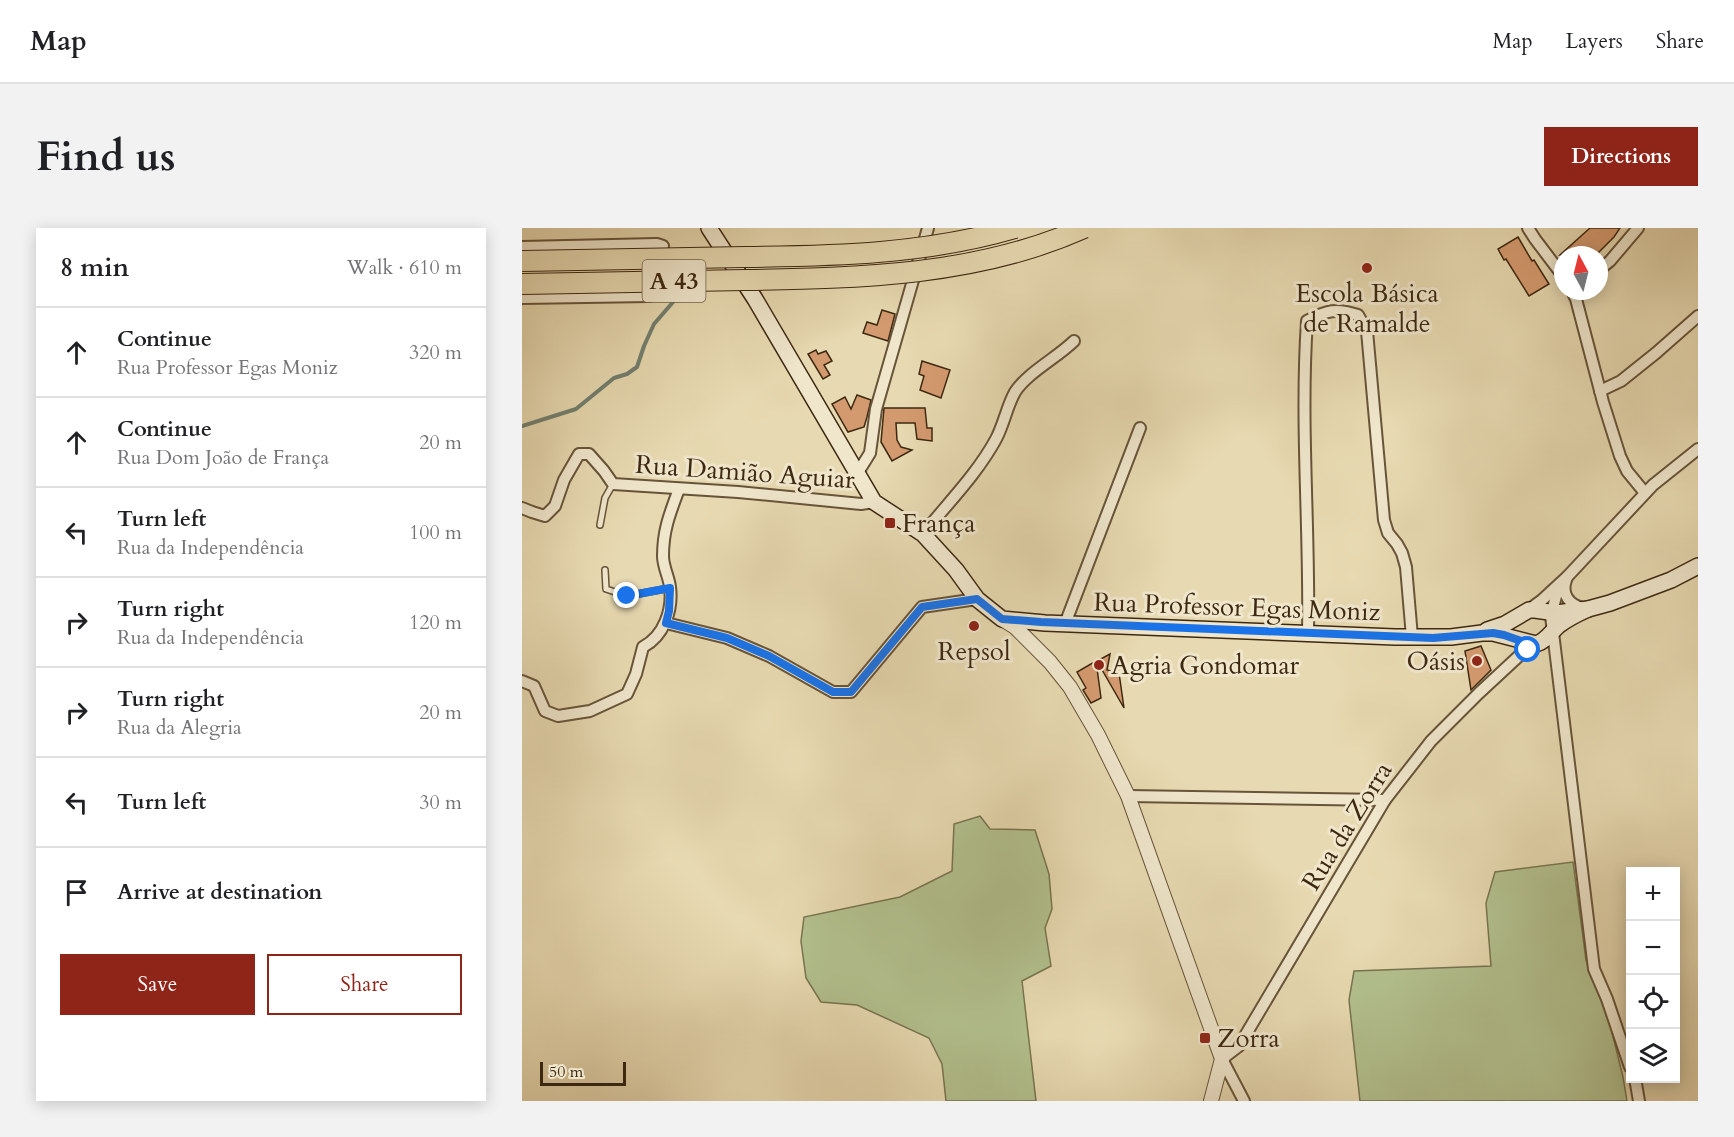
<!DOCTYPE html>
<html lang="en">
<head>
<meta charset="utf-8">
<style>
  :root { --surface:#fff; --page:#f2f2f2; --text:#202124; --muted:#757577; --line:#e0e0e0; --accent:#8f2418 }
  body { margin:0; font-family:Cardo,serif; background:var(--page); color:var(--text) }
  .controls { position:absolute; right:18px; bottom:18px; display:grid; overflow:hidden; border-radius:0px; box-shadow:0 3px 15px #0003 }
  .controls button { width:54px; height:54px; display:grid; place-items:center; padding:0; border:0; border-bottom:2px solid var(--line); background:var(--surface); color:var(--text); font:30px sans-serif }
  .compass { position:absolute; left:1032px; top:18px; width:54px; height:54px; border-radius:50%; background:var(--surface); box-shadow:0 3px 15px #0003; rotate:353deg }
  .scale { position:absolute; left:18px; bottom:15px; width:86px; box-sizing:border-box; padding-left:6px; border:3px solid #3d2811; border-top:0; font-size:16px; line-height:21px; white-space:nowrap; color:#3d2811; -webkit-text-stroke:4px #efe6cc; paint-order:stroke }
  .stop { position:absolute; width:18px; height:18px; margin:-14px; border:4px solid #1a73e8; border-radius:50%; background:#fff }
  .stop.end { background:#1a73e8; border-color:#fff; box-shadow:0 2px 6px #0008 }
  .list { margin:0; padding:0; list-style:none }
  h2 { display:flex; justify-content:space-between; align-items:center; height:78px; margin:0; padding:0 24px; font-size:26px }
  h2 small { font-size:20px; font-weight:400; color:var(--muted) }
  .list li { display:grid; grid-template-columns:39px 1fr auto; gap:18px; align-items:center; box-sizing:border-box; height:90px; padding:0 24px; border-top:2px solid var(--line) }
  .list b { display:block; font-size:22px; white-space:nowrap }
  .list p { margin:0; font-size:20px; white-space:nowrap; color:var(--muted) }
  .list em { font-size:20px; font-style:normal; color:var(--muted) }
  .actions { display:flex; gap:12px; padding:18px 24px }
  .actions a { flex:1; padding:14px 0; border:2px solid var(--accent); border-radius:0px; text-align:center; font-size:21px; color:var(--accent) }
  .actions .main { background:var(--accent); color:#fff }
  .icon { flex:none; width:33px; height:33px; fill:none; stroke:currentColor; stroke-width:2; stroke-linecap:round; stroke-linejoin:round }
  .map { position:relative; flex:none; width:1176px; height:873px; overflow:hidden; border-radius:0px }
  header { display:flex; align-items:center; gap:36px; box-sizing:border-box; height:84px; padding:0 30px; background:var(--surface); border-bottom:2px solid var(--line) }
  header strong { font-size:28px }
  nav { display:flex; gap:33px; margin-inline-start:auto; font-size:21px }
  .intro { display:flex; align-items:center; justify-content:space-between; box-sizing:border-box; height:144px; padding:0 36px }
  h1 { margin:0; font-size:42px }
  .button { padding:15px 27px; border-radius:0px; background:var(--accent); color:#fff; font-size:21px; font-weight:700 }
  main { display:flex; gap:36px; padding:0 36px }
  aside { flex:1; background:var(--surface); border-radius:0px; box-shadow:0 3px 15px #0003 }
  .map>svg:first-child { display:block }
  .green { fill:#b2c08e; stroke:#787450; stroke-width:1.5 }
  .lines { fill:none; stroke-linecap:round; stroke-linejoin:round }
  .stream { stroke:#738070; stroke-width:4 }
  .building { fill:#d49a6f; stroke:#3d2811; stroke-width:1.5 }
  .service-casing { stroke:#685439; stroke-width:8 }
  .minor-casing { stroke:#685439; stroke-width:14 }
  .tertiary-casing { stroke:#685439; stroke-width:16 }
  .secondary-casing { stroke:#3d2811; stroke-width:18 }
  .service { stroke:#efe6cc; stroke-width:5 }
  .minor { stroke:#efe6cc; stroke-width:10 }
  .tertiary { stroke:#efe6cc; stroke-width:14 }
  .secondary { stroke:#efe6cc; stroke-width:15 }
  .motorway-bridge-casing { stroke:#3d2811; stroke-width:22; stroke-linecap:butt }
  .motorway-bridge { stroke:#e7d9b1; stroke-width:20 }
  .route { stroke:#1a73e8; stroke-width:8 }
  .poi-dot { fill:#8f2418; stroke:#efe6cc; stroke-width:2 }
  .labels { text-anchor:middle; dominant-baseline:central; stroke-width:6; stroke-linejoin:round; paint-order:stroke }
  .shield { fill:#efe6cc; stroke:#726149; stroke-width:1.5 }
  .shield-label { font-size:24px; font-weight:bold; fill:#3d2811 }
  .poi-label { font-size:26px; fill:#3d2811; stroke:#efe6cc; text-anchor:start }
  .street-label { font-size:26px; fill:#3d2811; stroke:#efe6cc }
</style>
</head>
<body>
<header>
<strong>Map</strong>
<nav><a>Map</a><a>Layers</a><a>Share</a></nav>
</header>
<div class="intro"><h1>Find us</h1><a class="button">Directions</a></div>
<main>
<aside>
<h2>8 min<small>Walk · 610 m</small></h2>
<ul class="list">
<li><svg class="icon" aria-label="ahead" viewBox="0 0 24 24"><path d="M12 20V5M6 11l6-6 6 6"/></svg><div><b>Continue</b><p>Rua Professor Egas Moniz</p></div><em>320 m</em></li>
<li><svg class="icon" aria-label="ahead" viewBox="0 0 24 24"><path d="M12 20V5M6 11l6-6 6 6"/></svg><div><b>Continue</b><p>Rua Dom João de França</p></div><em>20 m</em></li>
<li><svg class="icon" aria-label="left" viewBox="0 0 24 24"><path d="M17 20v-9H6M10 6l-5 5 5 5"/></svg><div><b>Turn left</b><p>Rua da Independência</p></div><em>100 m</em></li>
<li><svg class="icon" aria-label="right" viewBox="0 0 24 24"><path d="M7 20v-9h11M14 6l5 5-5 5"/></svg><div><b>Turn right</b><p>Rua da Independência</p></div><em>120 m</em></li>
<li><svg class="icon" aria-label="right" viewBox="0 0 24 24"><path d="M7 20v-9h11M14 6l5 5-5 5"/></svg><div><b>Turn right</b><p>Rua da Alegria</p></div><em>20 m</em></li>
<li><svg class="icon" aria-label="left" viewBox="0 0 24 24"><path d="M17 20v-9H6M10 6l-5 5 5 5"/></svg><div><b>Turn left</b></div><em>30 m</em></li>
<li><svg class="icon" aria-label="arrive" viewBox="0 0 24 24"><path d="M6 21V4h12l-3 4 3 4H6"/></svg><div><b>Arrive at destination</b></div></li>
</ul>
<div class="actions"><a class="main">Save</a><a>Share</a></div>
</aside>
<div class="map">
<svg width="1176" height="873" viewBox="0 0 1176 873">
  <rect width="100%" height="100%" fill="#e7d9b1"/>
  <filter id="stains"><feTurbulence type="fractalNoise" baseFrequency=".00333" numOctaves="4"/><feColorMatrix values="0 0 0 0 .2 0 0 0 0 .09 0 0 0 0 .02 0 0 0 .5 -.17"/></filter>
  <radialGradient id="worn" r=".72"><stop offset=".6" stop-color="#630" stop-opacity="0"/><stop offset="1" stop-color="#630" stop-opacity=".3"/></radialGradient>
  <g class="green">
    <path d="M 458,588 L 468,601 L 513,602 L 527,646 L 530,681 L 523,700 L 529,738 L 500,753 L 514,873 L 424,873 L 420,836 L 407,810 L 335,777 L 299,774 L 284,750 L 279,713 L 282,689 L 378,669 L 430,643 L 432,596 Z"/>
    <path d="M 1051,634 L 1064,732 L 1088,796 L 1101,849 L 1105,873 L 838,873 L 827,772 L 832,743 L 969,738 L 964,675 L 973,644 Z"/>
  </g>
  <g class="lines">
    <path class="stream" d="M 0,198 L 54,181 L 92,150 L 105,146 L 115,139 L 122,118 L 132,96 L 158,66"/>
  </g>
  <g class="building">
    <path d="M 1068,0 L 1098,0 L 1092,9 L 1074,27 L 1038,27 Z"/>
    <path d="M 996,9 L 1010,33 L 1012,32 L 1027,56 L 1007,68 L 984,31 L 982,32 L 976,21 Z"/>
    <path d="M 360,82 L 373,86 L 366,113 L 341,105 L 345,94 L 355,97 Z"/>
    <path d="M 294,122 L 296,126 L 304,123 L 310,133 L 302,137 L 308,147 L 301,151 L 286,126 Z"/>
    <path d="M 400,133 L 428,142 L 419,170 L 398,162 L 402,148 L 397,146 Z"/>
    <path d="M 335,167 L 349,172 L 345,189 L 342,199 L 326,204 L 310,176 L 323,169 L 329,181 Z"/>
    <path d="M 362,180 L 403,180 L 405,200 L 410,200 L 410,213 L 395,211 L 393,195 L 374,195 L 375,212 L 379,219 L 390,222 L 370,233 L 359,214 Z"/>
    <path d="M 959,418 L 969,442 L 949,462 L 943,423 Z"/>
    <path d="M 588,426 L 585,442 L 597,445 L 602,480 L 575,433 Z"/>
    <path d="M 574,433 L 579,470 L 569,475 L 561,462 L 564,460 L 555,444 Z"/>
  </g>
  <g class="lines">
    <g class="service-casing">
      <g id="service">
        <path d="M 78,297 L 83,270 L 91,256"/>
        <path d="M 83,342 L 84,361 L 105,368 L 148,360"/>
      </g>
    </g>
    <g class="minor-casing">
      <g id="minor">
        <path d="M 1006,0 L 1013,11 L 1041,48"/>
        <path d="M 0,19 L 135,16 L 141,18 L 127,68 L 0,70"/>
        <path d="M 1077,42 L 1088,33 L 1116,0"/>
        <path d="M 1050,63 L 1054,71 L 1081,174 L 1098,228 L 1105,243 L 1123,265"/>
        <path d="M 1078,163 L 1099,153 L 1134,125 L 1176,88"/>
        <path d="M 335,246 L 348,225 L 354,181 L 406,0"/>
        <path d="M 0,280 L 10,284 L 23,288 L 33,278 L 42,252 L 57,226 L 67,226 L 82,243 L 91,256 L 216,264 L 339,276 L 352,274"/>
        <path d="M 401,306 C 426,275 455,246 474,211 C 482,196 485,178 493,164 C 505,145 536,129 552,113"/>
        <path d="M 1045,349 L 1034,368 L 1029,388 L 1072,741 L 1085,771 L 1108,839"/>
        <path d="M 1044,352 C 1039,366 1047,377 1061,380"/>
        <path d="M 1005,383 L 1020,372 L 1045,349 L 1131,257 L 1176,221"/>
        <path d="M 144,395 L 205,410 L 247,428 L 311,464 L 329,464 L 400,379 L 455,371"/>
        <path d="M 543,396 L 618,200"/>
        <path d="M 786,405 C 788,301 778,197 785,93 C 805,82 814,80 836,87 L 845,103 L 862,292 L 866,305 L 875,316 L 880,325 L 884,339 L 890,409"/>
        <path d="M 0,453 L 12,458 L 23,483 L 36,488 L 68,483 L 105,466 L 114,446 L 121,419 C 142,408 151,382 148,359 C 147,349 141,339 141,328 C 141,302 148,285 157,261"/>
        <path d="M 606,568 L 863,572"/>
        <path d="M 1113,850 L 1117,873"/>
        <path d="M 722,873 L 700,831 L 717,818 L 863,572 L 909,513 L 957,465 L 998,427 L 1019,415"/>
      </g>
    </g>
    <g class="tertiary-casing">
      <path id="tertiary" d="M 480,391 L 493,399 L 528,434 L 548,459 L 576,507 L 606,568 L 700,831 L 689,873"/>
    </g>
    <g class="secondary-casing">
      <g id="secondary">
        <path d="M 187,0 L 233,71 L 352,274 L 401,306 L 434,342 L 455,371 L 480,391 L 523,395 L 873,409 L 929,409 L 960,405 L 971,405 L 1014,416 C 1024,413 1028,405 1036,398 C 1046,390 1055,386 1066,381"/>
        <path d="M 965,402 L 983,396 L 1007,382 L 1013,382 L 1034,385 L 1066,381 L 1088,375 L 1149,352 L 1176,338"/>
      </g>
    </g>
    <use href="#service" class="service"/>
    <use href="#minor" class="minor"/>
    <use href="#tertiary" class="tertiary"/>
    <use href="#secondary" class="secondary"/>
    <g class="motorway-bridge-casing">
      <g id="motorway-bridge">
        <path d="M 0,33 C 74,32 148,31 223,29 C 313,28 405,26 493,0"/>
        <path d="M 0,56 C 74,55 149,53 223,52 C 337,50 455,48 562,0"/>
      </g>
    </g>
    <use href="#motorway-bridge" class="motorway-bridge"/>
  </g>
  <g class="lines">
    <path class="route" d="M 105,368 L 148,360 L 147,383 L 144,395 L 205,410 L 247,428 L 311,464 L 329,464 L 400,379 L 455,371 L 480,391 L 519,394 L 911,410 L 971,405 L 982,407 L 1013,418 L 1006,422"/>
  </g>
  <g class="poi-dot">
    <circle cx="845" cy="40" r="6"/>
    <rect x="362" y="289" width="12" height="12" rx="3"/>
    <circle cx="452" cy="398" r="6"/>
    <circle cx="955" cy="433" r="6"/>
    <circle cx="577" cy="437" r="6"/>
    <rect x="677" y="804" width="12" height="12" rx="3"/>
  </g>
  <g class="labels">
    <rect class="shield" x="120.5" y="32" width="63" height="42" rx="4.5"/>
    <g class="shield-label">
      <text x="152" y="53">A 43</text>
    </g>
    <g class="poi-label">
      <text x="845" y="65" text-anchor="middle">Escola Básica<tspan x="845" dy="30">de Ramalde</tspan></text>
      <text x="380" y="295">França</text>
      <text x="452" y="423" text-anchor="middle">Repsol</text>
      <text x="943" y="433" text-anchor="end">Oásis</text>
      <text x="589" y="437">Agria Gondomar</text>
      <text x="695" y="810">Zorra</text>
    </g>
    <g class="street-label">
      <text transform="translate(223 244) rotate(4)">Rua Damião Aguiar</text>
      <text transform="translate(715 379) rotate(2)">Rua Professor Egas Moniz</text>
      <text transform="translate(825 598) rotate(-58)">Rua da Zorra</text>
    </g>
  </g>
  <rect width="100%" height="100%" filter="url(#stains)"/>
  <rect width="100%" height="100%" fill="url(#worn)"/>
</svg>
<div class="controls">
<button>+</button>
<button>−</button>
<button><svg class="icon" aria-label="locate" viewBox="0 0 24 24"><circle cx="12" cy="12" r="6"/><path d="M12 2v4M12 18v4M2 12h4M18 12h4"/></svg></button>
<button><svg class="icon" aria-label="layers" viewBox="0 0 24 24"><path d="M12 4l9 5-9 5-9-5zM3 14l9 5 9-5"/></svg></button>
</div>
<svg class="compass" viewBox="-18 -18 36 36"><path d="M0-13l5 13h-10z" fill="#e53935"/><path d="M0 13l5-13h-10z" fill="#757577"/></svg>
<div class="scale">50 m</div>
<div class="stop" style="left:1006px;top:422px"></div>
<div class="stop end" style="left:105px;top:368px"></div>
</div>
</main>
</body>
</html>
